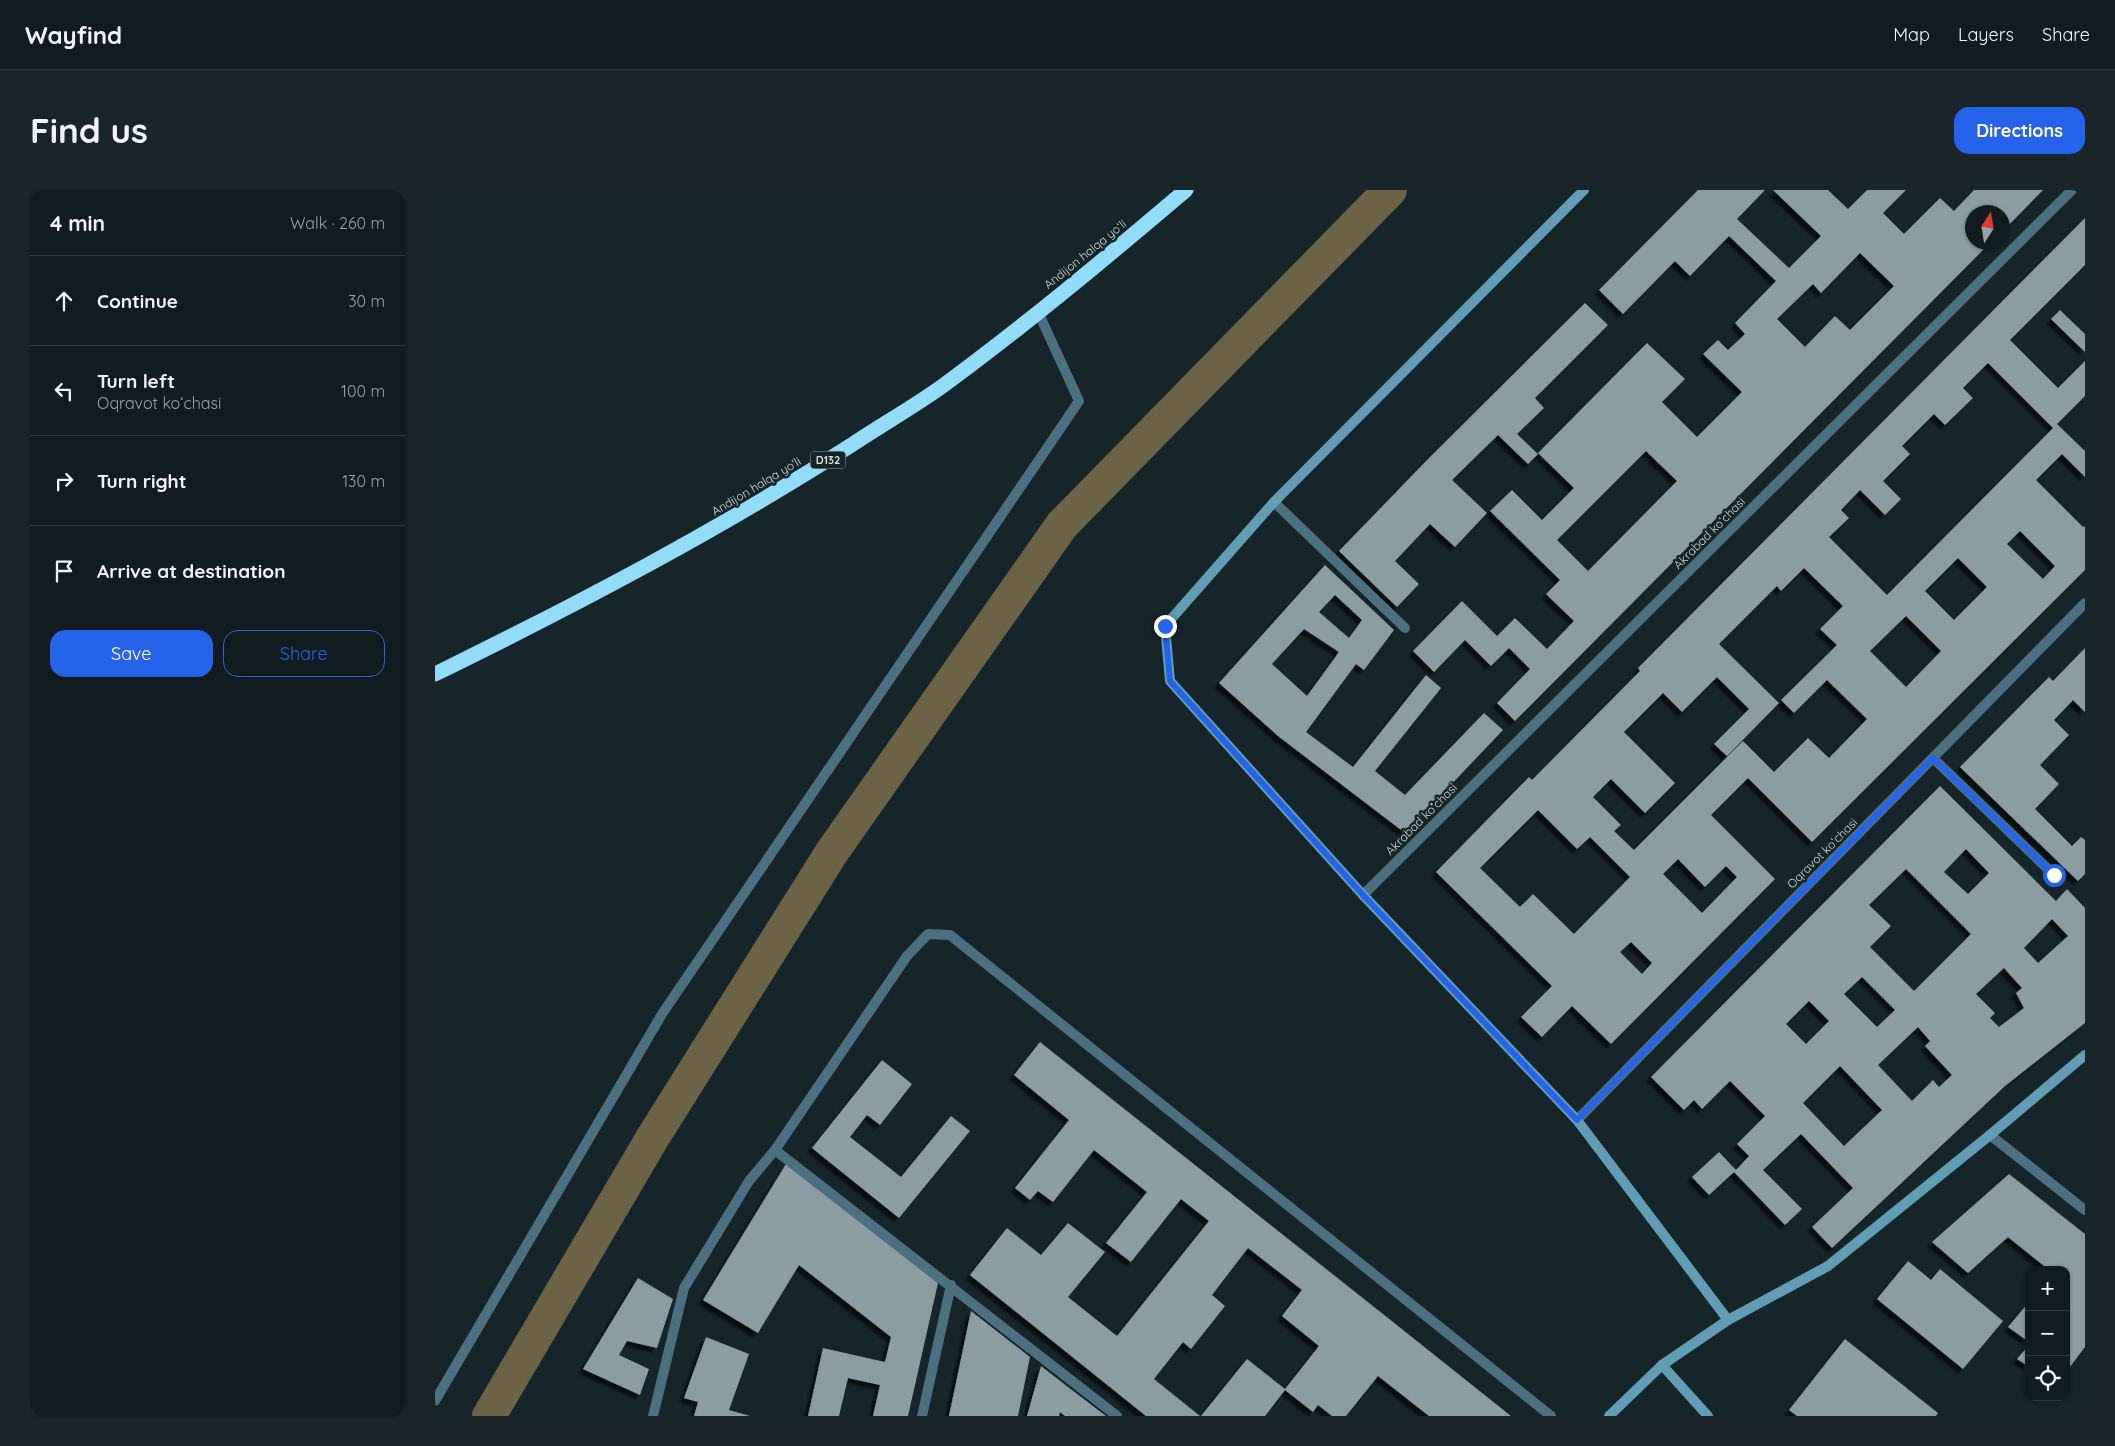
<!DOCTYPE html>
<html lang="en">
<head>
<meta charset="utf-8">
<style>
  :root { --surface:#101c20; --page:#192529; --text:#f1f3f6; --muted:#9ca1a5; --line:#303a3e; --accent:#2563eb }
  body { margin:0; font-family:Quicksand,sans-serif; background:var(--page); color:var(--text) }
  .controls { position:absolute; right:15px; bottom:15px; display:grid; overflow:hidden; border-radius:10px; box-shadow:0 1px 4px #0004 }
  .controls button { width:45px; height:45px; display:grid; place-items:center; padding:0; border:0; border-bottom:1px solid var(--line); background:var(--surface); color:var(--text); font:25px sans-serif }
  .compass { position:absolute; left:1530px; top:15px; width:45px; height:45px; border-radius:50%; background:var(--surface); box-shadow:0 1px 4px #0004; rotate:12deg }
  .stop { position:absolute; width:15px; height:15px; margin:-11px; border:4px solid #2563eb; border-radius:50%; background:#fff }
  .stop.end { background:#2563eb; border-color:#fff; box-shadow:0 1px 5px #0008 }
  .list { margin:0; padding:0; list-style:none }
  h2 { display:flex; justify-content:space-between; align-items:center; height:65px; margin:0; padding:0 20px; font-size:21px }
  h2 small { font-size:16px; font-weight:400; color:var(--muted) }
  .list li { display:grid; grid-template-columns:32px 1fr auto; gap:15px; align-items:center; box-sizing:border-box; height:90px; padding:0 20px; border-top:1px solid var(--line) }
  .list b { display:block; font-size:19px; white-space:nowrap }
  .list p { margin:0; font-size:16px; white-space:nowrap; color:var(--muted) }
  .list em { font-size:16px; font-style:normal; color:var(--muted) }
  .actions { display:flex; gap:10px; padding:15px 20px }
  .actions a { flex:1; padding:11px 0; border:1px solid var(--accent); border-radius:15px; text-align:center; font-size:18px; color:var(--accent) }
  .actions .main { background:var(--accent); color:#fff }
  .icon { flex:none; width:28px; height:28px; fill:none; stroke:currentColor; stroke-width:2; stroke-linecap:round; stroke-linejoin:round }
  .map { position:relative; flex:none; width:1650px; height:1226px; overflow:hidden; border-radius:15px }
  header { display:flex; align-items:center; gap:30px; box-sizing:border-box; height:70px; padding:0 25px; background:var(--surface); border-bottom:1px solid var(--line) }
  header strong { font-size:24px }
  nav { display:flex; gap:28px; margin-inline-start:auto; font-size:18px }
  .intro { display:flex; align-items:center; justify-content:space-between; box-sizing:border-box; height:120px; padding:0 30px }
  h1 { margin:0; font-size:35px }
  .button { padding:12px 22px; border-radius:15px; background:var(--accent); color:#fff; font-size:18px; font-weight:700 }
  main { display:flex; gap:30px; padding:0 30px }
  aside { flex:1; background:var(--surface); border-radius:15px; box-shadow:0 1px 4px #0004 }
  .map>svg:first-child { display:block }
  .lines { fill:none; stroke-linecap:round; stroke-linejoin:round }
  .canal { stroke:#6c6245; stroke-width:34 }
  .building { fill:#8b9ca3; fill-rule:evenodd; filter:url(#shadow) }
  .lane { stroke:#4c707f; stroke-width:10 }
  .street { stroke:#4c707f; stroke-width:10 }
  .secondary { stroke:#619db4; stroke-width:10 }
  .highway { stroke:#92dcf9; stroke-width:15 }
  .route { stroke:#2563eb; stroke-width:6 }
  .labels { text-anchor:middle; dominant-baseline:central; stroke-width:5; stroke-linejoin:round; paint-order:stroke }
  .shield { fill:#16252a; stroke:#9aa5a9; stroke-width:1 }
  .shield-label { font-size:11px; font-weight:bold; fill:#d3dce0 }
  .street-label { font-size:12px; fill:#d3dce0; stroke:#16252a }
</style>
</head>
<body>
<header>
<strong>Wayfind</strong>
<nav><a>Map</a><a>Layers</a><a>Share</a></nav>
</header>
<div class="intro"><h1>Find us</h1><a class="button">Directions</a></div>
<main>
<aside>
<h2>4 min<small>Walk · 260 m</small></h2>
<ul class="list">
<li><svg class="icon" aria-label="ahead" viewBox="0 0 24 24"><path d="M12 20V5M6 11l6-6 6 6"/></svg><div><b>Continue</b></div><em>30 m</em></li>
<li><svg class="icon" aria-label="left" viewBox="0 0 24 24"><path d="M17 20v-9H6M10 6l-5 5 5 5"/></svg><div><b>Turn left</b><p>Oqravot koʻchasi</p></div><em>100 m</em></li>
<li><svg class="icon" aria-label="right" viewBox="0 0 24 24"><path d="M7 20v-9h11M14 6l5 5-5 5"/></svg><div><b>Turn right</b></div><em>130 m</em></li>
<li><svg class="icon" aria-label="arrive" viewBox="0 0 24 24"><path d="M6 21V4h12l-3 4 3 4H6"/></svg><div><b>Arrive at destination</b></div></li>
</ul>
<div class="actions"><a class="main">Save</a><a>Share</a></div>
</aside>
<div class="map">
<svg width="1650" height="1226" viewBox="0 0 1650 1226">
  <defs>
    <filter id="shadow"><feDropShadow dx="-4.5" dy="4.5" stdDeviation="1" flood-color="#0009"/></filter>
  </defs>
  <rect width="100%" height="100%" fill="#16252a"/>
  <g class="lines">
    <path class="canal" d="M 54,1226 L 218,947 L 397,662 L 627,335 L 955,0"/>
  </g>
  <g class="building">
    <path d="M 1263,0 L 1330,0 L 1302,29 L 1354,78 L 1386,46 L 1338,0 L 1393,0 L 1413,19 L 1432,0 L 1471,0 L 1448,23 L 1469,44 L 1505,8 L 1519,21 L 1539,0 L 1608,0 L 1568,41 L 1568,22 L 1538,22 L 1538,52 L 1556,52 L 1080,531 L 1062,513 L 1095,479 L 1074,458 L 1056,476 L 1030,450 L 999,482 L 978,461 L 1027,411 L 1062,446 L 1080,428 L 1112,459 L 1139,431 L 1111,404 L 1125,390 L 1055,321 L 1077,300 L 1107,330 L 1139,298 L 1103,263 L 1212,153 L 1250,189 L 1227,212 L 1262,247 L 1307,202 L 1268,164 L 1283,150 L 1293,160 L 1310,144 L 1300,133 L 1341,91 L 1294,46 L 1255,86 L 1240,71 L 1188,124 L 1164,100 ZM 1425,63 L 1459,96 L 1415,140 L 1400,126 L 1370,157 L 1342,129 L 1378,94 L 1386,103 ZM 1211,261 L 1242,291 L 1153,381 L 1122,350 Z"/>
    <path d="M 1650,28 L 1650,75 L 1575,150 L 1623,198 L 1650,171 L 1650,206 L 1622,234 L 1650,261 L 1650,287 L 1627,264 L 1601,290 L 1648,337 L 1650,336 L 1650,380 L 1377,652 L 1313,588 L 1276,625 L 1340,689 L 1176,854 L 1137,816 L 1107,847 L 1086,827 L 1117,796 L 1001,682 L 1094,587 L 1097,590 L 1205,481 L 1203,478 ZM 1553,173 L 1618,238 L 1452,405 L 1394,347 L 1414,328 L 1406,320 L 1425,300 L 1450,325 L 1466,309 L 1448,291 L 1475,264 L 1467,256 L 1499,224 L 1510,235 L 1538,208 L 1528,198 ZM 1585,341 L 1620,376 L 1608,389 L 1572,354 ZM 1523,368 L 1552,397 L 1519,430 L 1490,401 ZM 1369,378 L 1408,416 L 1385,439 L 1402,455 L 1346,510 L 1359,523 L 1392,490 L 1432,529 L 1394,568 L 1373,548 L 1339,582 L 1308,551 L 1199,660 L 1179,641 L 1186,635 L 1158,607 L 1176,589 L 1210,623 L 1240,593 L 1189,542 L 1228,503 L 1247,522 L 1282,487 L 1314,519 L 1279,554 L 1292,566 L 1344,513 L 1284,454 L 1342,396 L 1346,401 ZM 1471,426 L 1506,461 L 1471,497 L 1435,461 ZM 1103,620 L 1142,659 L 1155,647 L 1195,687 L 1139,744 L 1098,704 L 1085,717 L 1045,678 ZM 1243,669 L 1270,697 L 1291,676 L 1302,687 L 1267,723 L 1228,684 ZM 1196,752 L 1217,773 L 1207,784 L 1185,762 Z"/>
    <path d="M 1150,113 L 1173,135 L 1100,208 L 1109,218 L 1082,244 L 1103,264 L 1093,274 L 1063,245 L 1017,290 L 1052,323 L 1020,357 L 995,334 L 960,371 L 984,394 L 962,417 L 904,361 L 994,268 Z"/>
    <path d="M 1625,120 L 1650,144 L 1650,162 L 1616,129 Z"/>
    <path d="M 890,375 L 959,440 L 929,480 L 921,474 L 871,542 L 918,577 L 991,485 L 1006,498 L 940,581 L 970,605 L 1049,523 L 1068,540 L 970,643 L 843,546 L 784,493 ZM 900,405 L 927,430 L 914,448 L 884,422 ZM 869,439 L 904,462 L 872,506 L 837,474 Z"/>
    <path d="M 1650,458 L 1650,522 L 1638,510 L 1619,530 L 1634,545 L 1605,575 L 1624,594 L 1600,619 L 1637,656 L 1646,647 L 1650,650 L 1650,684 L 1643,691 L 1525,577 L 1614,487 L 1618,491 Z"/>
    <path d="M 1505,596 L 1621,711 L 1632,699 L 1650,718 L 1650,833 L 1570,896 L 1397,1058 L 1377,1037 L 1418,998 L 1366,944 L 1328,980 L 1367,1019 L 1350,1035 L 1299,982 L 1274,1005 L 1257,987 L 1284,962 L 1301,980 L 1314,966 L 1302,954 L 1330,926 L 1295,891 L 1267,919 L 1259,910 L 1249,920 L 1216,887 ZM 1531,659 L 1554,683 L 1533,704 L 1509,682 ZM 1471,679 L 1536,744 L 1479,801 L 1435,757 L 1456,736 L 1434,715 ZM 1617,729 L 1633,746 L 1603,773 L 1589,758 ZM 1569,778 L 1587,798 L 1581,803 L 1589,818 L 1564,837 L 1555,828 L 1560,823 L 1541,804 ZM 1427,787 L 1460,820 L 1442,837 L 1409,804 ZM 1374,811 L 1394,831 L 1371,854 L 1351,834 ZM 1483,837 L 1495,851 L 1490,856 L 1517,885 L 1504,897 L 1498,890 L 1477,911 L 1443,875 ZM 1405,876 L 1447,920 L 1409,956 L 1368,913 Z"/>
    <path d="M 605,852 L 953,1128 L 1076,1226 L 994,1226 L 943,1186 L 911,1226 L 897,1226 L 883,1215 L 878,1222 L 850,1200 L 830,1226 L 766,1226 L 812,1169 L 850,1199 L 884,1156 L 847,1126 L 867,1100 L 813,1058 L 777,1105 L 790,1116 L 756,1159 L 748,1152 L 719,1189 L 765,1226 L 711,1226 L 535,1085 L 572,1038 L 606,1065 L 633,1033 L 670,1062 L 633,1107 L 682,1146 L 774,1031 L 746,1009 L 696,1072 L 671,1053 L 712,1002 L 659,960 L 618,1012 L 603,1001 L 595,1010 L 580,998 L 634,930 L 579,885 Z"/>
    <path d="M 447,870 L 477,894 L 445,935 L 432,925 L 415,947 L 466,987 L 516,926 L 535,941 L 464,1028 L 377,958 Z"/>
    <path d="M 351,974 L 503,1093 L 473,1226 L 438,1226 L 445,1195 L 413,1188 L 404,1226 L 373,1226 L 388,1158 L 450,1172 L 456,1147 L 364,1075 L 323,1143 L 268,1110 Z"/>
    <path d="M 1574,984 L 1650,1044 L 1650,1157 L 1631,1182 L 1631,1080 L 1614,1080 L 1573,1047 L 1533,1083 L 1497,1052 Z"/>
    <path d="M 1473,1071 L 1496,1090 L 1505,1079 L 1568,1131 L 1528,1179 L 1442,1109 Z"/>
    <path d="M 203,1088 L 238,1109 L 222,1158 L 192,1151 L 184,1165 L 214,1179 L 205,1205 L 148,1179 Z"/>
    <path d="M 1594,1112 L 1594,1152 L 1573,1137 Z"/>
    <path d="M 536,1121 L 595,1167 L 583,1226 L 514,1226 Z"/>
    <path d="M 271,1147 L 314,1164 L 294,1220 L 315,1226 L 259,1226 L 263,1212 L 249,1208 Z"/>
    <path d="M 1410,1149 L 1503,1223 L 1501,1226 L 1362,1226 L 1354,1220 Z"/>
    <path d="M 1594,1155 L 1594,1177 L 1582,1169 Z"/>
    <path d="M 606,1176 L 633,1197 L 671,1226 L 630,1226 L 625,1222 L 624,1226 L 592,1226 Z"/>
  </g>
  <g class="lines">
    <g class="lane">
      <path d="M 839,312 L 970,438"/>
      <path d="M 1498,568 L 1619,685"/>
      <path d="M 1555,945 L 1650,1020"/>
      <path d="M 340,960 L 472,766 L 493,744 L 515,745 L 1116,1226"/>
      <path d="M 0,1211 L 227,824 L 644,211 L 603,122"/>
      <path d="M 218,1226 L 249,1098 L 314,991 L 340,960 L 682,1226"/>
      <path d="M 487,1226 L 516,1095"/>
    </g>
    <g class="street">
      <path d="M 928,705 L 1637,0"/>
      <path d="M 1142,930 L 1650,413"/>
    </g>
    <g class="secondary">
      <path d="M 1149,0 L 839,312 L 730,436 L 735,491 L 928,705 L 1142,930 L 1293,1130"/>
      <path d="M 1227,1175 L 1273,1226"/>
      <path d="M 1174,1226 L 1227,1175 L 1293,1130 L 1393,1076 L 1555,945 L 1650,865"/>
    </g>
    <path class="highway" d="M 0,484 C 143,414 284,340 418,254 C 448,234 480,216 509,195 C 592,134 672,67 751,0"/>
  </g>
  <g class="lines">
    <path class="route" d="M 730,436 L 735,491 L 928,705 L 1142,930 L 1498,568 L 1619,685"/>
  </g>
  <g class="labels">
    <rect class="shield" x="375.5" y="261.5" width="35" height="17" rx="4"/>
    <g class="shield-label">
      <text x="393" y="270">D132</text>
    </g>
    <g class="street-label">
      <text transform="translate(650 64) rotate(-39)">Andijon halqa yo‘li</text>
      <text transform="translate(321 296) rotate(-31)">Andijon halqa yo‘li</text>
      <text transform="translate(1274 343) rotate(-45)">Akrabad koʻchasi</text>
      <text transform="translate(986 629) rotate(-45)">Akrabad koʻchasi</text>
      <text transform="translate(1387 663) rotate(-45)">Oqravot koʻchasi</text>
    </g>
  </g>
</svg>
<div class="controls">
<button>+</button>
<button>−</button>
<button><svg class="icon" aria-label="locate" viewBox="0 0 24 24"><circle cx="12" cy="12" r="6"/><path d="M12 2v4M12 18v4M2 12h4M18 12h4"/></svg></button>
</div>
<svg class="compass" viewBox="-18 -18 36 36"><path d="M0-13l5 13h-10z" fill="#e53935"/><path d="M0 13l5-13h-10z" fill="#9ca1a5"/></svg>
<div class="stop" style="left:1619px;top:685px"></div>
<div class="stop end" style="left:730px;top:436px"></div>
</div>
</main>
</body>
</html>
